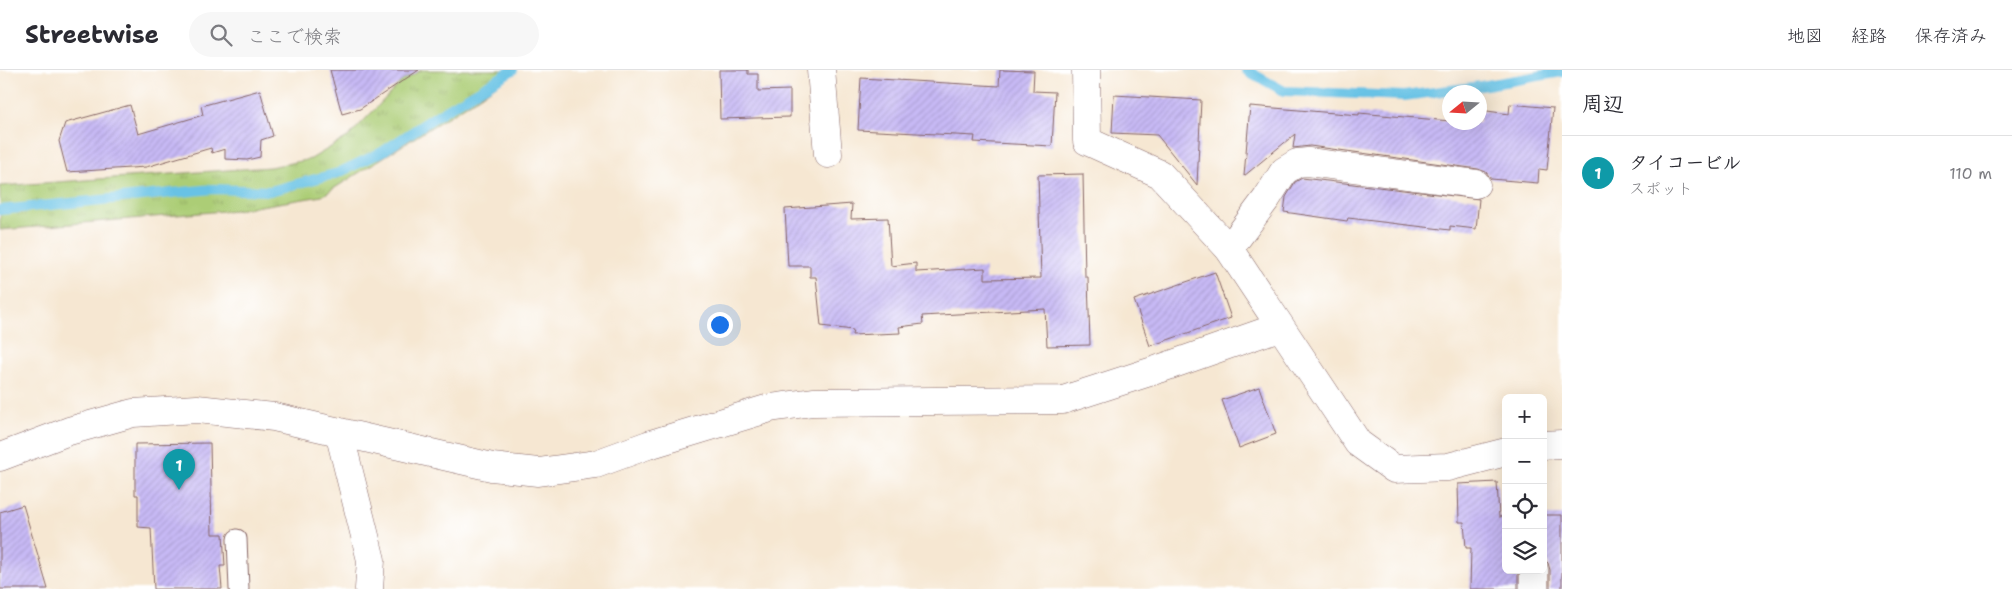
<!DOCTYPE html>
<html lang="ja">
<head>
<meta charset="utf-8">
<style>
  :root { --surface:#fff; --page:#f7f7f7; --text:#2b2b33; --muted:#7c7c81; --line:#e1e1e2; --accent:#ea580c }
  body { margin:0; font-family:"Shantell Sans","Klee One",sans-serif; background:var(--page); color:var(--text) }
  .controls { position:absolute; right:15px; bottom:15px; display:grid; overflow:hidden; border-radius:8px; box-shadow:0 5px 20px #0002 }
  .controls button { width:45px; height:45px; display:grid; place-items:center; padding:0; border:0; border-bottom:1px solid var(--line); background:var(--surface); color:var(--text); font:25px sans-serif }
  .compass { position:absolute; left:1442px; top:15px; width:45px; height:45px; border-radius:50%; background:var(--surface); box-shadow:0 5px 20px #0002; rotate:252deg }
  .you { position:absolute; left:719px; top:254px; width:18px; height:18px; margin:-12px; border:4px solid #fff; border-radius:50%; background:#1a73e8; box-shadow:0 0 0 8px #1a73e833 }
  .badge { display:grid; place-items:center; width:32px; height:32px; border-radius:50%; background:var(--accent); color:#fff; font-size:16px; font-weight:700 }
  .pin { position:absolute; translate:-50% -41px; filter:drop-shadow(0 1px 2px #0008) }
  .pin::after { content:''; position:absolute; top:26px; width:18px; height:15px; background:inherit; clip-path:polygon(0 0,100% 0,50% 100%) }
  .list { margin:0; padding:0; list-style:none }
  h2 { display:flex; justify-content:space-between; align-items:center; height:65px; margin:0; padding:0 20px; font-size:21px }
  h2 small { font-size:16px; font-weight:400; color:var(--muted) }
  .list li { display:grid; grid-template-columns:32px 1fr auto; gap:15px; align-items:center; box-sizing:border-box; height:75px; padding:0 20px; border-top:1px solid var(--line) }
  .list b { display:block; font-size:19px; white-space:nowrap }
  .list p { margin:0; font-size:16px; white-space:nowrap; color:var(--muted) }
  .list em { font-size:16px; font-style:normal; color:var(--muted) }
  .icon { flex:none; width:28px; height:28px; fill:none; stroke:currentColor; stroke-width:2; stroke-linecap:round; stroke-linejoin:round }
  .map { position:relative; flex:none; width:1562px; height:519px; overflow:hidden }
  header { display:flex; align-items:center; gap:30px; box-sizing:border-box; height:70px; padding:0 25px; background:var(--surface); border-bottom:1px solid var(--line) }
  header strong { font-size:24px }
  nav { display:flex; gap:28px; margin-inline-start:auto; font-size:18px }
  .search { width:350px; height:45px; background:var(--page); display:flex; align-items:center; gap:12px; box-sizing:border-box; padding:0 18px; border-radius:28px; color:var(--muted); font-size:19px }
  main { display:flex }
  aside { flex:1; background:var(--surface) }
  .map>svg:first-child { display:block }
  .grass { fill:url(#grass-tufts); stroke:#7b7650 }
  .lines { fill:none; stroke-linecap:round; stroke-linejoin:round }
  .stream { stroke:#67c2e5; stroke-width:10 }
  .building { fill:url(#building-hatch) }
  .lane-casing { stroke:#866565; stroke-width:21 }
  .street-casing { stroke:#866565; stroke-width:29 }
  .lane { stroke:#fff; stroke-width:19 }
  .street { stroke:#fff; stroke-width:28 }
</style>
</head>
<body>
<header>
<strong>Streetwise</strong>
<div class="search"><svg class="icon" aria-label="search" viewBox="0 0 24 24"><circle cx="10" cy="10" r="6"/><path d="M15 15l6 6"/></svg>ここで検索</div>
<nav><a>地図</a><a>経路</a><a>保存済み</a></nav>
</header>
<main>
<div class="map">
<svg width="1562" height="519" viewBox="0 0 1562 519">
  <defs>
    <pattern id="grass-tufts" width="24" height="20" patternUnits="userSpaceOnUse" patternTransform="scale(1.25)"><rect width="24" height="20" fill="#accd76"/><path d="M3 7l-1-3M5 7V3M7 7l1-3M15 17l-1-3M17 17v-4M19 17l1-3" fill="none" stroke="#96b066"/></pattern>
    <pattern id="building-hatch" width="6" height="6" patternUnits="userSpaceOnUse" patternTransform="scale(1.25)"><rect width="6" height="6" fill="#c7b9f5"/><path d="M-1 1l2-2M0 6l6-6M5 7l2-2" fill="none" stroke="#ac9fd2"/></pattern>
  </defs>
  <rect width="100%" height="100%" fill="#fff"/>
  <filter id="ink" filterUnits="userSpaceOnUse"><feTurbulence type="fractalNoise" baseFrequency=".02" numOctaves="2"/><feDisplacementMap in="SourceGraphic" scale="10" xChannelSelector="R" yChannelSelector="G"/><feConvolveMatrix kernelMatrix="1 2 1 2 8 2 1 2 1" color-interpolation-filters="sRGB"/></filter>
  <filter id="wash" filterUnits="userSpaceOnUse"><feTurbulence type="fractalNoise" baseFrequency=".0096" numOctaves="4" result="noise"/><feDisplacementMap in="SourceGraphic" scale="20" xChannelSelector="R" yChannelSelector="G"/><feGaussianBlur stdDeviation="1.12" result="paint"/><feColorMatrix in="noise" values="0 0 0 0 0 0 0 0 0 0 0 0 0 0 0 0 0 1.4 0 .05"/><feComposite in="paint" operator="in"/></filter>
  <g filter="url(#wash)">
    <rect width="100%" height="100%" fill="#f6e7d2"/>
    <path class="grass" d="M 421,0 L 518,0 L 479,27 L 322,126 L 236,140 L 0,160 L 0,116 L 270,97 L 311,89 L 349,66 L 402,11 Z"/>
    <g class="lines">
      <g class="stream">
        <path d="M 1246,0 L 1284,21 L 1404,26 L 1481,16 L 1562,2"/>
        <path d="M 0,140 L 213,119 L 270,121 L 338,103 L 382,82 L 444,41 L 513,0"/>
      </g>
    </g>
    <g id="blocks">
      <g class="building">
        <path d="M 330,0 L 419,0 L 360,39 L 342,44 Z"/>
        <path d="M 719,0 L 748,0 L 748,4 L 758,4 L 758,21 L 790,20 L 790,47 L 720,49 Z"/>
        <path d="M 1000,0 L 1034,1 L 1033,21 L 1055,22 L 1052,76 L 974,72 L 975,66 L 858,60 L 861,8 L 999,16 Z"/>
        <path d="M 260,20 L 273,66 L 261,70 L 260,87 L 247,90 L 225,89 L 225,79 L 212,83 L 211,78 L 146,97 L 67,102 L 59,71 L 65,53 L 130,35 L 138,64 L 203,45 L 201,36 Z"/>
        <path d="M 1114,25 L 1201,30 L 1197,115 L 1157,65 L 1112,63 Z"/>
        <path d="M 1510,34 L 1553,38 L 1547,100 L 1539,99 L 1538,113 L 1491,109 L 1486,102 L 1478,99 L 1310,76 L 1293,78 L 1295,64 L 1244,106 L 1250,36 L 1359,45 L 1359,43 L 1450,51 L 1450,52 L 1480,53 L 1480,40 L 1509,44 Z"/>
        <path d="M 1083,104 L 1085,207 L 1088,207 L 1090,275 L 1047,276 L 1045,239 L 922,246 L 923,254 L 899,257 L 900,263 L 852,265 L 853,260 L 821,256 L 816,207 L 810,207 L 810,196 L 788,196 L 785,139 L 852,134 L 851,149 L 888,148 L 891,196 L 916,193 L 916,202 L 985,198 L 985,209 L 1041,208 L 1038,105 Z"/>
        <path d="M 1302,108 L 1479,129 L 1476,159 L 1450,156 L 1450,160 L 1348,148 L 1347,151 L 1284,142 L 1286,127 L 1295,112 Z"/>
        <path d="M 1215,202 L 1231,248 L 1150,276 L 1134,230 Z"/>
        <path d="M 1259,317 L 1276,364 L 1239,378 L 1222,330 Z"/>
        <path d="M 210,373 L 212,464 L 223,464 L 225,496 L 220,496 L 222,519 L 154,519 L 151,458 L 138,457 L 138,425 L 135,425 L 135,374 Z"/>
        <path d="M 1497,412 L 1499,447 L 1506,446 L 1506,500 L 1518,500 L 1518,519 L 1470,519 L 1471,478 L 1466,478 L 1464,452 L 1459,452 L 1458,414 Z"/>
        <path d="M 23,435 L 48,519 L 0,519 L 0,442 Z"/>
        <path d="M 1543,445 L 1562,445 L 1562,519 L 1550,519 L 1550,500 L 1548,493 L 1543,488 Z"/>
      </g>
    </g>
  </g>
  <g filter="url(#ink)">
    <use href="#blocks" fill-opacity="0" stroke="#866565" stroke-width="1"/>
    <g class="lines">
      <g class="lane-casing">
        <path id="lane" d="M 237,469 L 239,519"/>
      </g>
      <g class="street-casing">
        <g id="street">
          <path d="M 821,0 L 828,84"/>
          <path d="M 1086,0 L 1087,71 L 1160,104 L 1229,179 L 1358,373 L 1394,399 L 1448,397 L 1506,382"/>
          <path d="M 1229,179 L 1267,128 L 1284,101 L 1297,93 L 1308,92 L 1476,114"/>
          <path d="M 339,362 L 371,490 L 369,519"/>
          <path d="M 1543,375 L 1562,374"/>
          <path d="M 0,387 L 69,361 L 133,343 L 197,339 L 274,347 L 492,397 L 538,402 L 596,394 L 648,375 L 770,338 L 813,332 L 1063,330 L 1159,299 L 1279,257"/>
          <path d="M 1534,500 L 1534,519"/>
        </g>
      </g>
      <use href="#lane" class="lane"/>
      <use href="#street" class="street"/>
    </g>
  </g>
</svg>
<div class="controls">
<button>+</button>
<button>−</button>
<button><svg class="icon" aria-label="locate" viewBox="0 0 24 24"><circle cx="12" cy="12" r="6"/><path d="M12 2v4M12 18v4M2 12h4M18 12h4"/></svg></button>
<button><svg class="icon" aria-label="layers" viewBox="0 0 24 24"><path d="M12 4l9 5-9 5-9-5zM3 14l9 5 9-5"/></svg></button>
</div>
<svg class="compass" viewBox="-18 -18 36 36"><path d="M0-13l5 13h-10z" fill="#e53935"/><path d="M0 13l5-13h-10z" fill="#7c7c81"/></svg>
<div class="you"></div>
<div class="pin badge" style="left:179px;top:420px;background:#0f9aa8">1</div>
</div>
<aside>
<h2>周辺<small></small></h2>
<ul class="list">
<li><span class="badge" style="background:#0f9aa8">1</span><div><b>タイコービル</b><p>スポット</p></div><em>110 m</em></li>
</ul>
</aside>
</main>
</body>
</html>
